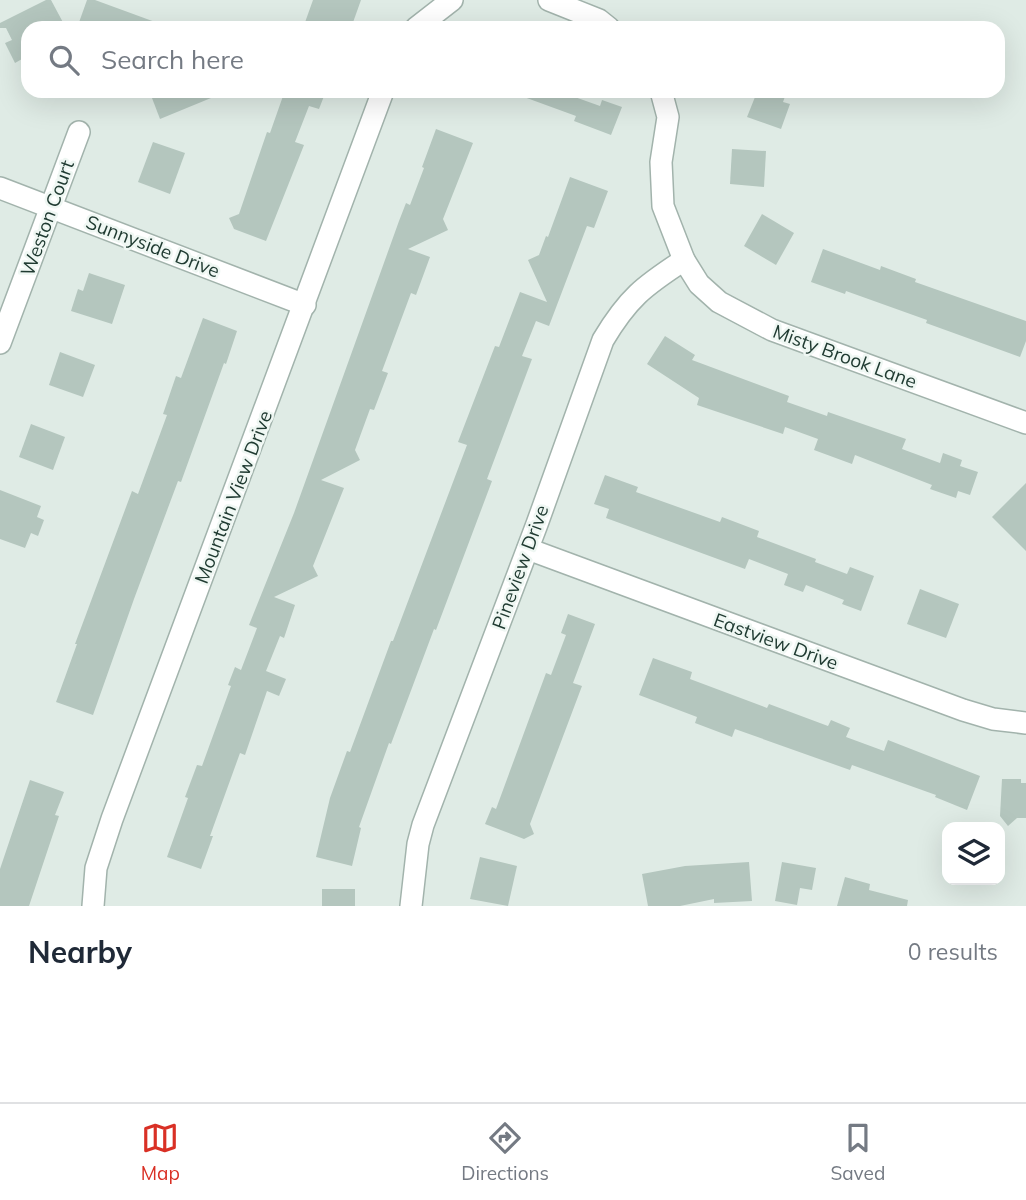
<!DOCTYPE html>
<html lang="en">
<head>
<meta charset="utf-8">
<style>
  :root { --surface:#fff; --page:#f2f2f3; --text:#1f2937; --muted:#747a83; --line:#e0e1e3; --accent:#d93025 }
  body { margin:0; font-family:Mulish,sans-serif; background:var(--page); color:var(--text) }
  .controls { position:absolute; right:21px; bottom:21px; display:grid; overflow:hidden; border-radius:14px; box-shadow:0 7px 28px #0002 }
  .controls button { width:63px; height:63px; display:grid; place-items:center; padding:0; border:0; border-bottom:2px solid var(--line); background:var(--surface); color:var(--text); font:35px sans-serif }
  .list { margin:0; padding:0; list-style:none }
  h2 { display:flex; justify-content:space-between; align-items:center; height:91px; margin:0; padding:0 28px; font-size:30px }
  h2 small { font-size:23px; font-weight:400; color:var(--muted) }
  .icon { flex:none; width:38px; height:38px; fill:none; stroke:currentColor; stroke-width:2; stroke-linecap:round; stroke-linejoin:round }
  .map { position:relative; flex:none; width:1026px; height:906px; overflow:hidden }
  .search { position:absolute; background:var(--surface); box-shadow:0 7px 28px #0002; left:21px; right:21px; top:21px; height:77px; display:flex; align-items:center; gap:18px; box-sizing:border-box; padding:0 24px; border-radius:21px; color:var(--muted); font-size:26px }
  .sheet { height:196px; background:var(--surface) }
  nav { display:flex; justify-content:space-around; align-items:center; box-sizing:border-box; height:98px; border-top:2px solid var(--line); background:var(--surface); font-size:19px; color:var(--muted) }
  nav a { display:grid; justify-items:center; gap:4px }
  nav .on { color:var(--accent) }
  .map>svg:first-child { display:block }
  .building { fill:#b4c6be }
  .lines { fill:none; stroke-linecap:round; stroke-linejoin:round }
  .minor-casing { stroke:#a2b3ac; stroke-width:24 }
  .minor { stroke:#fff; stroke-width:21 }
  .labels { text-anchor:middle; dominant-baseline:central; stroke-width:5; stroke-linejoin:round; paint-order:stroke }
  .street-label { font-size:19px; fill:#203b32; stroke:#eff7f3 }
</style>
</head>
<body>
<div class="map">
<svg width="1026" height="906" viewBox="0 0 1026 906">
  <rect width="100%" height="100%" fill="#dfebe5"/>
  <g class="building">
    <path d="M 46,0 L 51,0 L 66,28 L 28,28 L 28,71 L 22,59 L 15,63 L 5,43 L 12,40 L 6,28 L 0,28 L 0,23 Z"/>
    <path d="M 87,0 L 95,0 L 166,26 L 165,28 L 77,28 Z"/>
    <path d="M 313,0 L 361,0 L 351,28 L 303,28 Z"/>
    <path d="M 170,91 L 228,91 L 160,119 L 152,98 Z"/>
    <path d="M 275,91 L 326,91 L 319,109 L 309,106 L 295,142 L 304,145 L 266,241 L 234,229 L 229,218 L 239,214 L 267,132 L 270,133 L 283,96 L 274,93 Z"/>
    <path d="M 513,91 L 558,91 L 600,106 L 602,100 L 622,107 L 611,135 L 574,121 L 576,116 L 513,93 Z"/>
    <path d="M 760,91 L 787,91 L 783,102 L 790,104 L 781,129 L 747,117 L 755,97 L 758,98 Z"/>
    <path d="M 436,129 L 473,143 L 443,219 L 448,230 L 408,249 L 430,257 L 416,295 L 411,293 L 382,371 L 388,373 L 374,410 L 370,409 L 355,450 L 360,460 L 321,480 L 344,488 L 313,566 L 318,576 L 274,597 L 295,605 L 284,638 L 280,636 L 266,671 L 286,679 L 279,696 L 267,691 L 245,755 L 240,753 L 210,836 L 213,836 L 201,869 L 167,857 L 188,798 L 185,797 L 197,765 L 202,766 L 231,686 L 228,685 L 235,667 L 241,670 L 257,628 L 249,625 L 294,513 L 399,221 L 406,203 L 410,205 L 424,168 L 422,167 Z"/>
    <path d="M 153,142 L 185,153 L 170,194 L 138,182 Z"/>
    <path d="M 732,149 L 766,151 L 764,187 L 730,184 Z"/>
    <path d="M 570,177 L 608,191 L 594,228 L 587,226 L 549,326 L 536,321 L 522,356 L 532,359 L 487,479 L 492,481 L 436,630 L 434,629 L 391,744 L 389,743 L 359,827 L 361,828 L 352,866 L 316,857 L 330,798 L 347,751 L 350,752 L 391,641 L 393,641 L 467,445 L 458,442 L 495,346 L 499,347 L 520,292 L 547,302 L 528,260 L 539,255 L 546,236 L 548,237 Z"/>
    <path d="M 762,214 L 794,233 L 776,265 L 744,246 Z"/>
    <path d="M 823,249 L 880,270 L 881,266 L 916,279 L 915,282 L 1026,321 L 1026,341 L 1020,357 L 926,323 L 927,320 L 846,291 L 845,294 L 811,282 Z"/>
    <path d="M 89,273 L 125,285 L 112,324 L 71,311 L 78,289 L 83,291 Z"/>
    <path d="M 203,318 L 237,331 L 226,364 L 224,363 L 181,482 L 178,481 L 134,599 L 93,715 L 56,702 L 77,644 L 75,644 L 132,491 L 138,494 L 167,415 L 163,414 L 176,376 L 181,378 Z"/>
    <path d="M 665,336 L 695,355 L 692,360 L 789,396 L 787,402 L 827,416 L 828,412 L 906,439 L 902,449 L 940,463 L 943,453 L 962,460 L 960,466 L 978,472 L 970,495 L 958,491 L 956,498 L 930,489 L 932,485 L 855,455 L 852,464 L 814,450 L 818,439 L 785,427 L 783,434 L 697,405 L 699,398 L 647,364 Z"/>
    <path d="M 60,352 L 95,365 L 83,397 L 49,385 Z"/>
    <path d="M 31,424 L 65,437 L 53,470 L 19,457 Z"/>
    <path d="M 605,475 L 638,487 L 636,492 L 720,522 L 722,517 L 759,531 L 757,537 L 816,559 L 815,562 L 847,574 L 850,567 L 874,576 L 861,611 L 842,604 L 844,600 L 806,585 L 803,592 L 784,585 L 788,574 L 749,559 L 745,569 L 606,518 L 609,509 L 594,504 Z"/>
    <path d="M 1026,483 L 1026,551 L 992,517 Z"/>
    <path d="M 0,490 L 41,506 L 37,517 L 44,520 L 38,536 L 31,533 L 25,548 L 0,539 Z"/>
    <path d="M 920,589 L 959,604 L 946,638 L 907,624 Z"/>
    <path d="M 568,614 L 595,624 L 573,683 L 582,686 L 530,824 L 534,834 L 524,839 L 485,824 L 492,807 L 496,809 L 546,673 L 551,675 L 566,635 L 561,633 Z"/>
    <path d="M 653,658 L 692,672 L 690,679 L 767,708 L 769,704 L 828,726 L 831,720 L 850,728 L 846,737 L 884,751 L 888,740 L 980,776 L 967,810 L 935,797 L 936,795 L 852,765 L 850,770 L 735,729 L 732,737 L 695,723 L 697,717 L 639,695 Z"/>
    <path d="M 1002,779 L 1021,779 L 1021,783 L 1026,783 L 1026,818 L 1017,818 L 1008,826 L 1000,816 Z"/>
    <path d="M 30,780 L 64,792 L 55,815 L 59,816 L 29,906 L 0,906 L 0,869 Z"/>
    <path d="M 480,857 L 517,866 L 508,906 L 470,899 Z"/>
    <path d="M 749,862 L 752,901 L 714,903 L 714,899 L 680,906 L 648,906 L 642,874 L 685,866 Z"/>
    <path d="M 782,862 L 816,868 L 812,890 L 800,888 L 797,905 L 775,901 Z"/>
    <path d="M 845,877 L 870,884 L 869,890 L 908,900 L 907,906 L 837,906 Z"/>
    <rect x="322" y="889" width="33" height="17"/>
  </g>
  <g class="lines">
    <g class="minor-casing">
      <g id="minor">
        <path d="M 549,0 L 599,20 L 609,28"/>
        <path d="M 416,28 L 452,0"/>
        <path d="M 661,91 L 668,117 L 661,162 L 663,206 L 684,260 L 699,284 L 719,302 L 772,330 L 1026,423"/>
        <path d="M 0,188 L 305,305"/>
        <path d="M 0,343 L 79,132"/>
        <path d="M 528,549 L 963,710 L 993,719 L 1026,723"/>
        <path d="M 93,906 L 96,868 L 112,819 L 383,91"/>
        <path d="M 411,906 L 418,844 L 423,825 L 537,524 L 603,340 C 628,298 644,286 684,260"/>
      </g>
    </g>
    <use href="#minor" class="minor"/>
  </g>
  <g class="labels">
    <g class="street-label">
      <text transform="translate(47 218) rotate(-70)">Weston Court</text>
      <text transform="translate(153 246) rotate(21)">Sunnyside Drive</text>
      <text transform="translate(845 356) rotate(20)">Misty Brook Lane</text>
      <text transform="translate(233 497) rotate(-69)">Mountain View Drive</text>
      <text transform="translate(520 567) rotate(-70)">Pineview Drive</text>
      <text transform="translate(776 641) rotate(20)">Eastview Drive</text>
    </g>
  </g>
</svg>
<div class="controls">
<button><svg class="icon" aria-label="layers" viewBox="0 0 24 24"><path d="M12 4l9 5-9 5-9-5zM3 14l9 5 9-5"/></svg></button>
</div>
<div class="search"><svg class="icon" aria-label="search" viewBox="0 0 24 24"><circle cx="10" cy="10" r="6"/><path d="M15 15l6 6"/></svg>Search here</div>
</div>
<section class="sheet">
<h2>Nearby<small>0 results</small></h2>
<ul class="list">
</ul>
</section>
<nav>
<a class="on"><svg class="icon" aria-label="map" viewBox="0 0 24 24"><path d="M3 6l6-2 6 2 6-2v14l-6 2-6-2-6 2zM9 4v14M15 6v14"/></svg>Map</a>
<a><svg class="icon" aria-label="directions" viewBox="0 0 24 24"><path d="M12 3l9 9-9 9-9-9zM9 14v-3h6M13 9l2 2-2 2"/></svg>Directions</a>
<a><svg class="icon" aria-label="saved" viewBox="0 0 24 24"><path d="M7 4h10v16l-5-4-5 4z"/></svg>Saved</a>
</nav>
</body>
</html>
